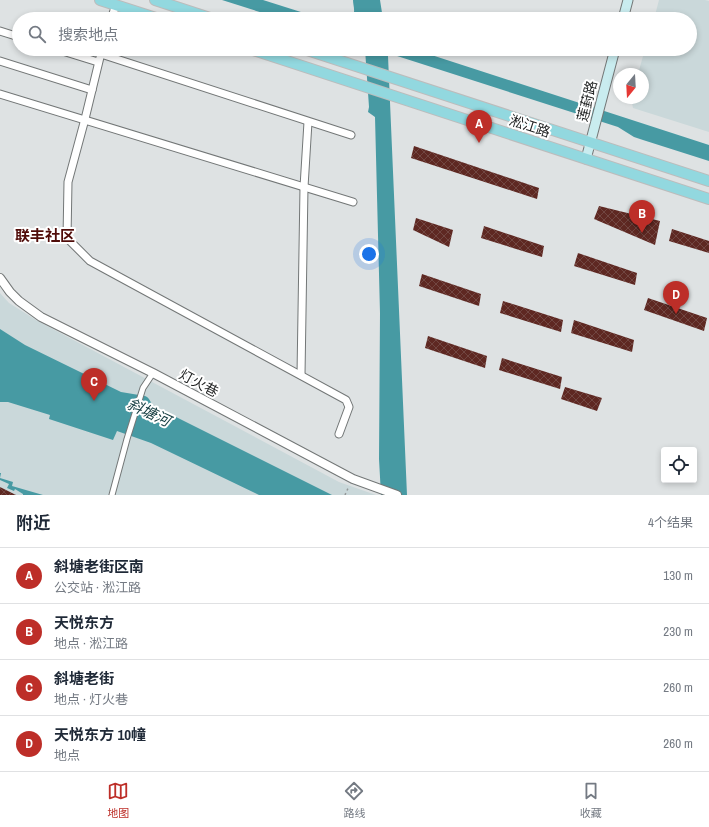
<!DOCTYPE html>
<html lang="zh">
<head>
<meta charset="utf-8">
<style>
  :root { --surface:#fff; --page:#f2f2f3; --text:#1f2937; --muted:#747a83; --line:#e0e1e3; --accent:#bd2e28 }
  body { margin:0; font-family:"Archivo Narrow","Noto Sans SC",sans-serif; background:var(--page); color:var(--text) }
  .controls { position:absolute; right:12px; bottom:12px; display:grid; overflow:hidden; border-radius:4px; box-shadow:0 2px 6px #0003 }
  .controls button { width:36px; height:36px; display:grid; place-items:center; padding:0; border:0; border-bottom:1px solid var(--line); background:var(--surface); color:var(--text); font:20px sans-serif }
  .compass { position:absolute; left:613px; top:68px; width:36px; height:36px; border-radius:50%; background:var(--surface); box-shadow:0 2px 6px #0003; rotate:198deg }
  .you { position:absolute; left:369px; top:254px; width:14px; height:14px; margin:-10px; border:3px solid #fff; border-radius:50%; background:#1a73e8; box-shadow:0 0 0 6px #1a73e833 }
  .badge { display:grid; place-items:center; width:26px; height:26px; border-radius:50%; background:var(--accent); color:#fff; font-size:13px; font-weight:700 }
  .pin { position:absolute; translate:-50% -33px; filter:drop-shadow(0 1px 2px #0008) }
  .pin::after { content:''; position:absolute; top:21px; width:14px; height:12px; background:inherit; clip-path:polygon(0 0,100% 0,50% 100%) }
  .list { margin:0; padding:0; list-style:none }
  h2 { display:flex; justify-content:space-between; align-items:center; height:52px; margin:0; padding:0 16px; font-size:17px }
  h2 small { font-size:13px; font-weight:400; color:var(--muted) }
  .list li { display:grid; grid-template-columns:26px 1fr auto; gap:12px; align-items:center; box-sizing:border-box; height:56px; padding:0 16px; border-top:1px solid var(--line) }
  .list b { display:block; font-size:15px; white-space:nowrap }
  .list p { margin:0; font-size:13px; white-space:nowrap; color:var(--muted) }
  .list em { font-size:13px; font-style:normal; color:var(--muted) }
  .icon { flex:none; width:22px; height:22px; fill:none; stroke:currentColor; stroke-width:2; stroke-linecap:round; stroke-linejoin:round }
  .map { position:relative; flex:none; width:709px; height:495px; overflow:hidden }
  .search { position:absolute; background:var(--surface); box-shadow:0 2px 6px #0003; left:12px; right:12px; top:12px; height:44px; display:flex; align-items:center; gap:10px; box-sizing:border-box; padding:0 14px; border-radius:22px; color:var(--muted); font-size:15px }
  .sheet { height:276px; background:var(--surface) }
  nav { display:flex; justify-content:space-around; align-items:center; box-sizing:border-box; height:56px; border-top:1px solid var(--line); background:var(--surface); font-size:11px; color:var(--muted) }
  nav a { display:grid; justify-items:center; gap:2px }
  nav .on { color:var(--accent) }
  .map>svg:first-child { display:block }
  .built { fill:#cad8da }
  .water { fill:#479aa3 }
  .building { fill:url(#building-cross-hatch) }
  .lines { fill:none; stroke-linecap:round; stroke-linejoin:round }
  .pedestrian-casing { stroke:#737777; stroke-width:7 }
  .minor-casing { stroke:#737777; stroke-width:9 }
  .tertiary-casing { stroke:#737777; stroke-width:10 }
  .secondary-casing { stroke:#737777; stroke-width:11 }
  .primary-casing { stroke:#bcbcbc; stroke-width:12 }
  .path { stroke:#939697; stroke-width:1.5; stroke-dasharray:2 3; stroke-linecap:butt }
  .pedestrian { stroke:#fff; stroke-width:5 }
  .minor { stroke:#fff; stroke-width:7 }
  .tertiary { stroke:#fff; stroke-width:8 }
  .secondary { stroke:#c9ecef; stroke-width:9 }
  .primary { stroke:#92d8df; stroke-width:10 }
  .labels { text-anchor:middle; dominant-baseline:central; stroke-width:4; stroke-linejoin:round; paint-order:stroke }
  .street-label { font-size:14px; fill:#1e2020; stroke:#fff }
  .neighbourhood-label { font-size:15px; font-weight:bold; fill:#500c09; stroke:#fff }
  .water-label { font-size:15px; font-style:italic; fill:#163e42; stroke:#fff }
</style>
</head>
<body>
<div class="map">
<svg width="709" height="495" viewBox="0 0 709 495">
  <defs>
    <pattern id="building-cross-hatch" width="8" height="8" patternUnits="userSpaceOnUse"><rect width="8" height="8" fill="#5e2822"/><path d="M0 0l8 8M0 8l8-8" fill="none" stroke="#714641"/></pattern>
  </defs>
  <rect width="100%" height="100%" fill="#dee2e3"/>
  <g class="built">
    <path d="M 659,0 L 705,0 L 709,1 L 709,132 L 633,108 L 631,98 L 643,98 L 643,74 L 638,74 L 645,49 L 690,49 L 690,19 L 654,19 Z"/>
    <path d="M 0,293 L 9,303 L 36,320 L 339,482 L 376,495 L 0,495 Z"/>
  </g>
  <g class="water">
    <path d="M 222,0 L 263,0 L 323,19 L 282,19 Z"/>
    <path d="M 353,0 L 380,0 L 383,19 L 350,19 C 357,15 353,6 353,0 Z"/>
    <path d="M 365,49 L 413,49 L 709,145 L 709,161 L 643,140 L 634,137 L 618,127 L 394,55 L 388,56 L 407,495 L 381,495 L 379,459 L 380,313 L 375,117 L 368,112 L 369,107 Z"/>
    <path d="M 0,329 L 25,345 L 121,392 L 145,396 C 150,398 150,402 153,406 C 159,411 167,414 174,416 L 332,495 L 259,495 L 151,443 L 117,431 L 113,440 L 49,419 L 50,415 L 8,402 L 0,402 Z"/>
    <path d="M 0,473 L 1,473 L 0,478 L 13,482 L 12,486 L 43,495 L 23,495 L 23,494 L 15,489 L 14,491 L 7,488 L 9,484 L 0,480 Z"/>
  </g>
  <g class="building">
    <path d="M 414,146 L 539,188 L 537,199 L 411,158 Z"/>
    <path d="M 599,206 L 660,221 L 655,245 L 594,219 Z"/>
    <path d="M 416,218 L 453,230 L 449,247 L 413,230 Z"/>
    <path d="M 484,226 L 544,246 L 542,257 L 481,238 Z"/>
    <path d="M 672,229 L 709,241 L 709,253 L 669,241 Z"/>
    <path d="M 578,253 L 637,273 L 635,285 L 574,266 Z"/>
    <path d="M 422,274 L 481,294 L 479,306 L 419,286 Z"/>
    <path d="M 648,298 L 707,318 L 704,331 L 644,310 Z"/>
    <path d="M 503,301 L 563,320 L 561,332 L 500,313 Z"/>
    <path d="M 574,320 L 634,340 L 632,352 L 571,333 Z"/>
    <path d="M 428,336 L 487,356 L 485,368 L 425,348 Z"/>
    <path d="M 502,358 L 562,377 L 560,389 L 499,370 Z"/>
    <path d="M 565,387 L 602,398 L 597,411 L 561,399 Z"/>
    <path d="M 0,487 L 16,495 L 0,495 Z"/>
  </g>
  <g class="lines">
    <g class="pedestrian-casing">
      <path id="pedestrian" d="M 112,495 L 127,439 L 143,388 L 153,373"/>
    </g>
    <g class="minor-casing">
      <g id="minor">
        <path d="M 111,19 L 116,5"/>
        <path d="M 0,31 L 19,37"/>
        <path d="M 56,49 L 98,62"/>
        <path d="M 102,49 L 85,119 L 68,182 L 67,238 L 90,261 L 346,400 L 349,407 L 339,434"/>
        <path d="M 101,54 L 351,135"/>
        <path d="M 0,61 L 92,90"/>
        <path d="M 0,94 L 353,202"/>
        <path d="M 301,375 L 304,187 L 308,122"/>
      </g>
    </g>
    <g class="tertiary-casing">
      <path id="tertiary" d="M 0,278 L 10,292 L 19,301 L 41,317 L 153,373 L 353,479 L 397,495"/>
    </g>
    <g class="secondary-casing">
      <g id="secondary">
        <path d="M 623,19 L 628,0"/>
        <path d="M 586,159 L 615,49"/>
      </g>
    </g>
    <g class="primary-casing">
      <g id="primary">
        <path d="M 100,0 L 159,19"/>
        <path d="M 155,0 L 213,19"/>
        <path d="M 250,49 L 709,199"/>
        <path d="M 304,49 L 709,181"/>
      </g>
    </g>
    <path class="path" d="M 345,495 L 349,486"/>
    <use href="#pedestrian" class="pedestrian"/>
    <use href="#minor" class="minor"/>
    <use href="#tertiary" class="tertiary"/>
    <use href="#secondary" class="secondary"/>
    <use href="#primary" class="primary"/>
  </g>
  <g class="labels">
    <g class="street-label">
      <text transform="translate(587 101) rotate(-76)">莲葑路</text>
      <text transform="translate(530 126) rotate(18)">淞江路</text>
      <text transform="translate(199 383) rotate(28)">灯火巷</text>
    </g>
    <g class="neighbourhood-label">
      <text x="45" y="235">联丰社区</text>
    </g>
    <g class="water-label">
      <text transform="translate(149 412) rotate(25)">斜塘河</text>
    </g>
  </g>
</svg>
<div class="controls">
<button><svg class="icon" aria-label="locate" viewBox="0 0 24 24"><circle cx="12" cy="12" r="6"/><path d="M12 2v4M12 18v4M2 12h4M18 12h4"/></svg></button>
</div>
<svg class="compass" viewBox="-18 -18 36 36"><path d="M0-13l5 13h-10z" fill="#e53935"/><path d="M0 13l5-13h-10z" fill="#747a83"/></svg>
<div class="you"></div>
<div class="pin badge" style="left:479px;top:143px">A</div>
<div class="pin badge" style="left:642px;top:233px">B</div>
<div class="pin badge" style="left:94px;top:401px">C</div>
<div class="pin badge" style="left:676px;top:314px">D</div>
<div class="search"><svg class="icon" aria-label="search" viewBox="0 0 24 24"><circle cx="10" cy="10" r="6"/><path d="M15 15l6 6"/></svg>搜索地点</div>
</div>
<section class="sheet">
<h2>附近<small>4个结果</small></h2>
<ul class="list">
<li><span class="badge">A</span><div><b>斜塘老街区南</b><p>公交站 · 淞江路</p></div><em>130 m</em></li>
<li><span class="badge">B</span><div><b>天悦东方</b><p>地点 · 淞江路</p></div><em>230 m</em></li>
<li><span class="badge">C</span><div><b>斜塘老街</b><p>地点 · 灯火巷</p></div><em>260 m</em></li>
<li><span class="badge">D</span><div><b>天悦东方 10幢</b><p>地点</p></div><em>260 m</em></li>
</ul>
</section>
<nav>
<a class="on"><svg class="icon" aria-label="map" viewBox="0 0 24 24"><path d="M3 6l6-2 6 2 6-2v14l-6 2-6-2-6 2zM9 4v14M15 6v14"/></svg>地图</a>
<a><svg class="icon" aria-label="directions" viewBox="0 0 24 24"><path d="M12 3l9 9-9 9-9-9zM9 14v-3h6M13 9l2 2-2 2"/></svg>路线</a>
<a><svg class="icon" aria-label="saved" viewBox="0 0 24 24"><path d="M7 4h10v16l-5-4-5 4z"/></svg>收藏</a>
</nav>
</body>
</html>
